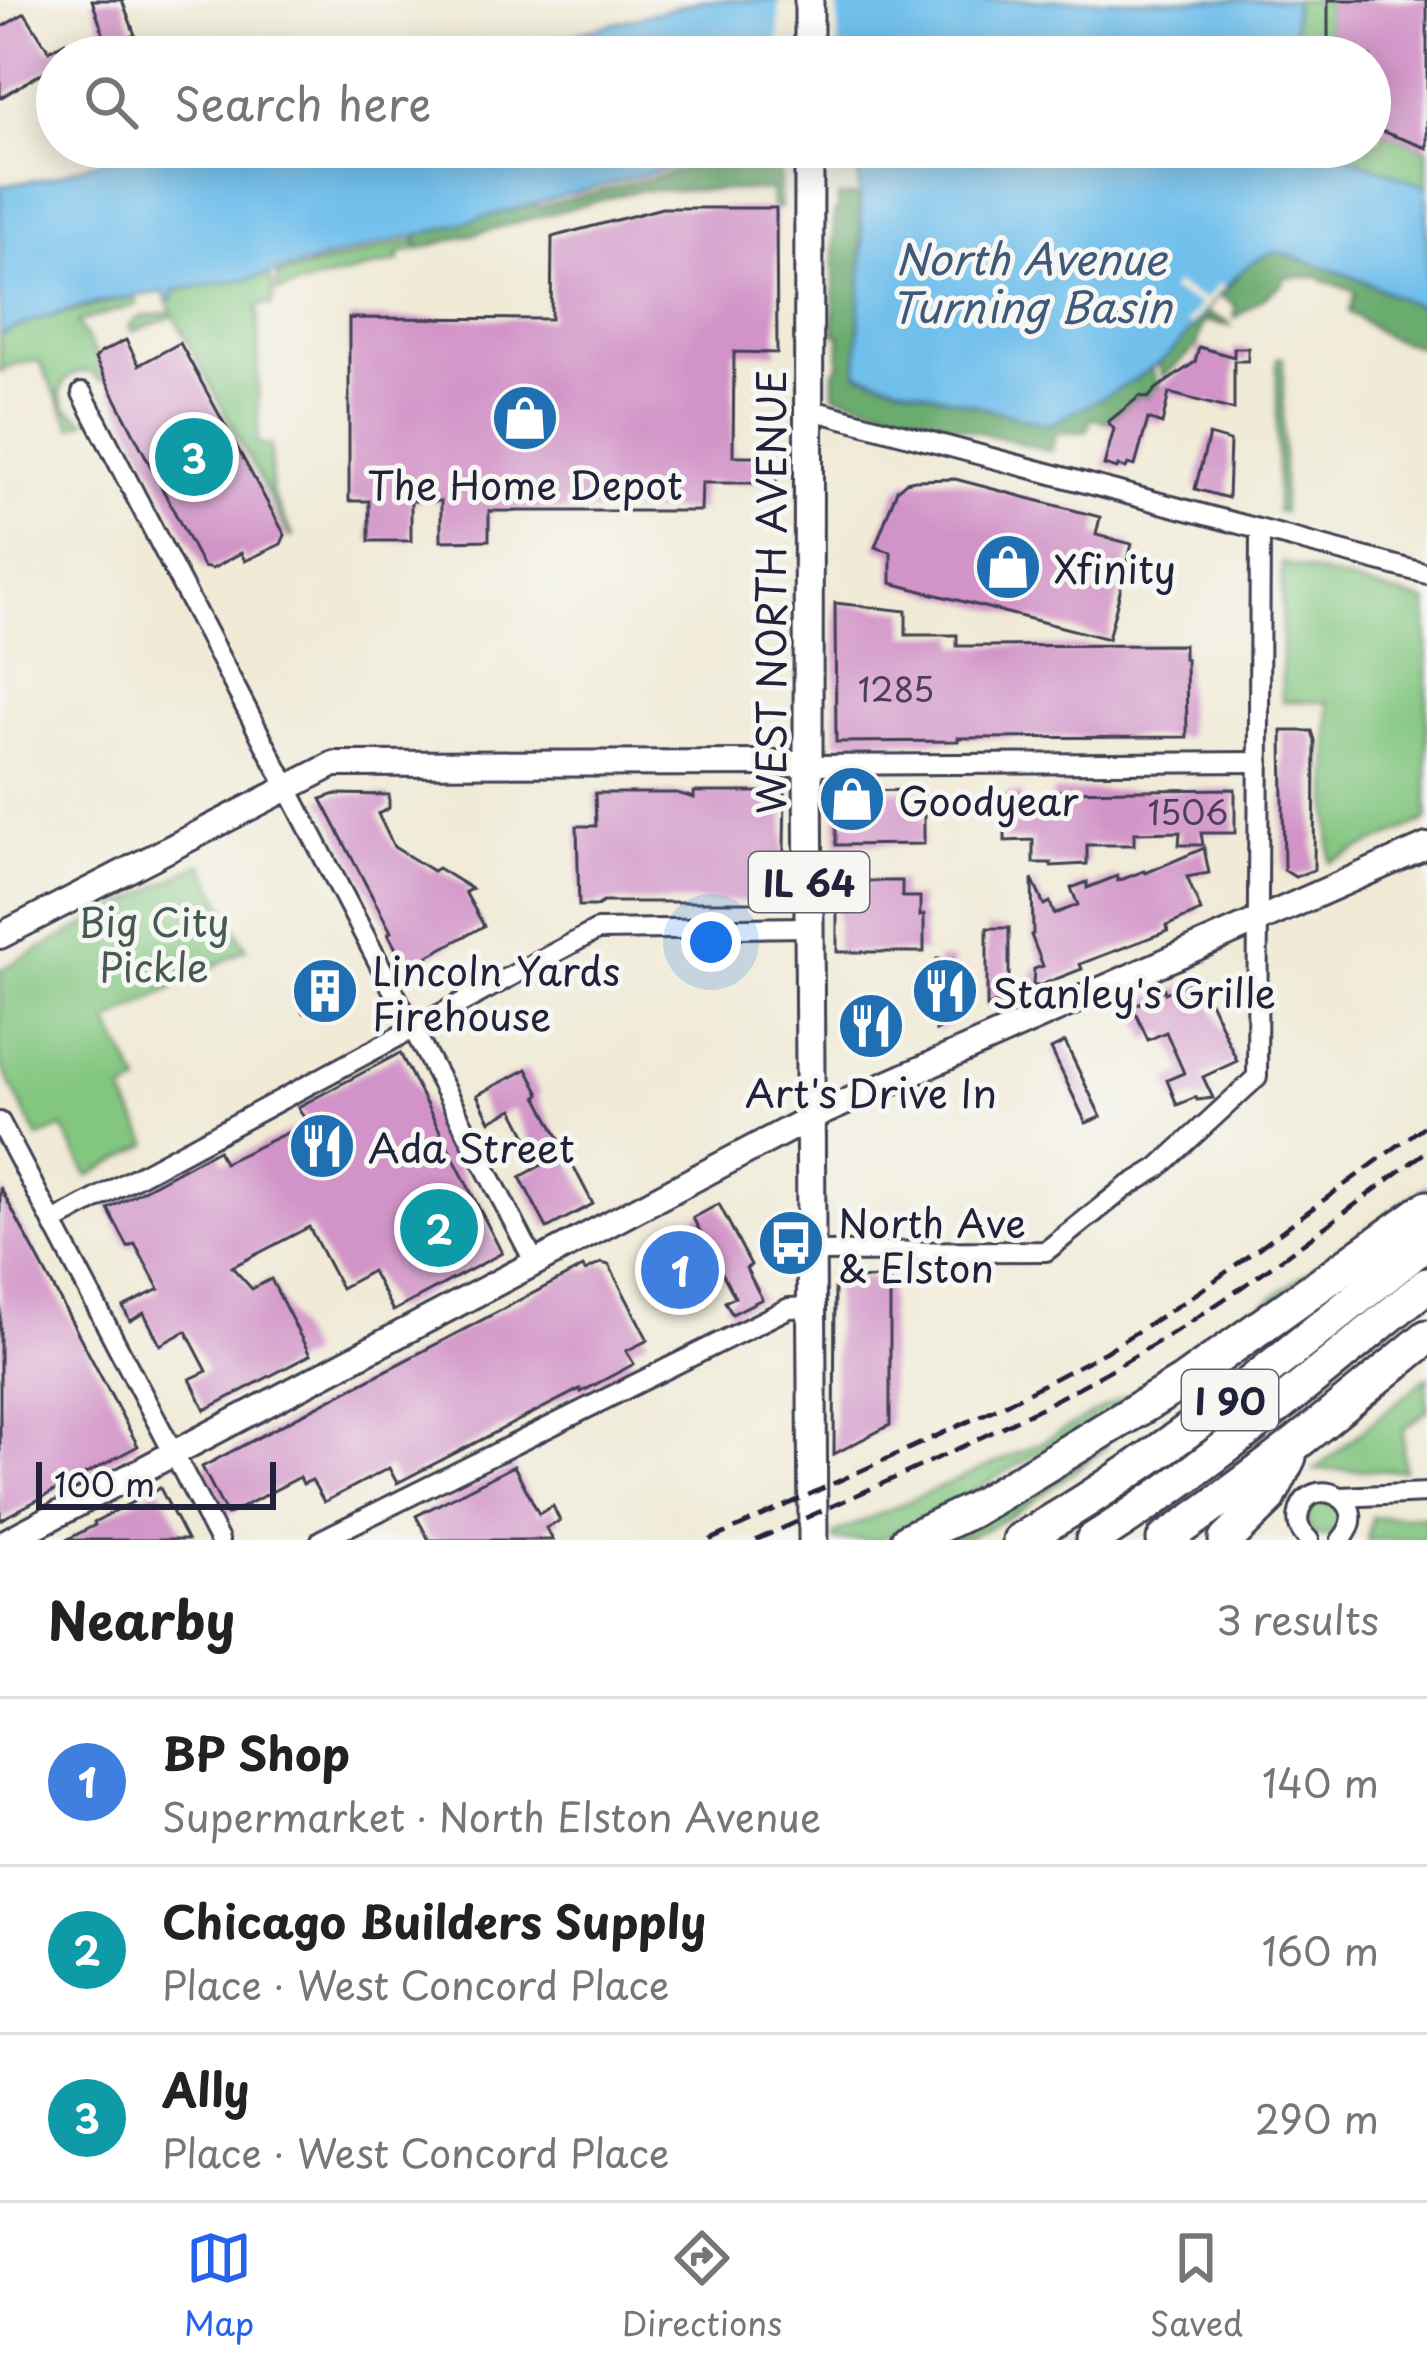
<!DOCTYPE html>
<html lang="en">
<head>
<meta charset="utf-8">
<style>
  :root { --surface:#fff; --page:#f6f6f6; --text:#222; --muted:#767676; --line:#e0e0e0; --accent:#2563eb }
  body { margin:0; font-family:"Playpen Sans",sans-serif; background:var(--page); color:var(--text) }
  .scale { position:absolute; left:36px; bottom:30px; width:240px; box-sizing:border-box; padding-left:12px; border:6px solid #22223b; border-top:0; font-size:33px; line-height:42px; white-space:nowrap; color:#22223b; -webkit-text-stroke:9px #f6f6f2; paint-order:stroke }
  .you { position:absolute; left:711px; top:942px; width:42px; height:42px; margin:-30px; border:9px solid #fff; border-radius:50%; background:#1a73e8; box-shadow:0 0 0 18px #1a73e833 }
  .badge { display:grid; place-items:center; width:78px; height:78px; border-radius:50%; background:var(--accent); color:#fff; font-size:39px; font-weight:700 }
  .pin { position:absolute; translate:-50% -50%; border:6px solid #fff; box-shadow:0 3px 12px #0006 }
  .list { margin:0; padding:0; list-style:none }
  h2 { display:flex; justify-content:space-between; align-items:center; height:156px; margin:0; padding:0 48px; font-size:51px }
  h2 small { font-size:39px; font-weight:400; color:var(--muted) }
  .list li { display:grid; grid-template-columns:78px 1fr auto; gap:36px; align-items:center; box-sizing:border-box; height:168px; padding:0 48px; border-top:3px solid var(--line) }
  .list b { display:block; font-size:45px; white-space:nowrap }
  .list p { margin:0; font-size:39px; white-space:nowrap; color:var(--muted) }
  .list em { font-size:39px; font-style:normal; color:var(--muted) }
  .icon { flex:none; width:66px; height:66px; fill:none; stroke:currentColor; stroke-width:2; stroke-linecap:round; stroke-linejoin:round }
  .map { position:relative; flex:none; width:1427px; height:1540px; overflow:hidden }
  .search { position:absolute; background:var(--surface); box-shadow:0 6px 30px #0003; left:36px; right:36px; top:36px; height:132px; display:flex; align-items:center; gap:30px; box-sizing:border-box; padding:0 42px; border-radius:66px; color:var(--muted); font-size:45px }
  .sheet { height:660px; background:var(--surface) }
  nav { display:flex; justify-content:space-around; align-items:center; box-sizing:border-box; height:168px; border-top:3px solid var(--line); background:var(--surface); font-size:33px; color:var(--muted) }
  nav a { display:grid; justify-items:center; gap:6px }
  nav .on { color:var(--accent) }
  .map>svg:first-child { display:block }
  .green { fill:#83c680; stroke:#52745e; stroke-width:3 }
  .forest { fill:#6aab6e; stroke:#466654; stroke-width:3 }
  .water { fill:#71c0ec; stroke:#4a7194; stroke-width:3 }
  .pier { fill:#f0ead6 }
  .building { fill:#d294c8 }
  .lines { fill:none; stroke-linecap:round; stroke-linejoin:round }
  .street-casing { stroke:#414052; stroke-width:24 }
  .secondary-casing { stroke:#414052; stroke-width:30 }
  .primary-casing { stroke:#414052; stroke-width:33 }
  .highway-casing { stroke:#414052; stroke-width:39 }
  .street { stroke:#fff; stroke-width:18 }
  .secondary { stroke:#fff; stroke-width:24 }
  .primary { stroke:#fff; stroke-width:27 }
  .highway { stroke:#fff; stroke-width:33 }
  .rail { stroke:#22223b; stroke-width:4.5; stroke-dasharray:18 9; stroke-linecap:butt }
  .labels { text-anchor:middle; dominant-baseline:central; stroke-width:10; stroke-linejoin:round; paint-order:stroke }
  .number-label { font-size:33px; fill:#4e3e5e }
  .shield { fill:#f6f6f2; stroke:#626272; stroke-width:3 }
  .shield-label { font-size:36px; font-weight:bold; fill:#22223b }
  .poi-label { font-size:39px; fill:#22223b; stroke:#f6f6f2; text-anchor:start }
  .street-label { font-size:39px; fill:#22223b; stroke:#f6f6f2 }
  .park-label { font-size:39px; fill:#445b53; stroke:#f6f6f2 }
  .water-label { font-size:42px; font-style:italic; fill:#3e5979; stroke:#f6f6f2 }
</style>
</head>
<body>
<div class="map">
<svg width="1427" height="1540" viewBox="0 0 1427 1540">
  <rect width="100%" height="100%" fill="#f6f6f2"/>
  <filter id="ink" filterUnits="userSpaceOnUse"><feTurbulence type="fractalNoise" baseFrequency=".00833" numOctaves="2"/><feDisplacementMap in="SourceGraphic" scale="24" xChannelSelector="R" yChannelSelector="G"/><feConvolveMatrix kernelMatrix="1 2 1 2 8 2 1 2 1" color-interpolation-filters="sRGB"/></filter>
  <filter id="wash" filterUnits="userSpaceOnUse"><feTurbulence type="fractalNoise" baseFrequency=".004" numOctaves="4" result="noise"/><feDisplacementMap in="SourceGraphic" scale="48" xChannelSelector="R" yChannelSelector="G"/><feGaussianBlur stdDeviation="2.7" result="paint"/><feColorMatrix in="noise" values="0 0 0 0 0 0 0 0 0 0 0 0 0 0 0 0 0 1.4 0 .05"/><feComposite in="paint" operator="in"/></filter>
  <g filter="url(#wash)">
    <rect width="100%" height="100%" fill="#f0ead6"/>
    <g class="green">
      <path d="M 1294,0 L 1328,0 L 1328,41 L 1313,42 L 1313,57 L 1294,57 Z"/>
      <path d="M 1384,132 L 1427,148 L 1427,187 L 1324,147 L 1370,147 L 1370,139 L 1379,142 Z"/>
      <path d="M 416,240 L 418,249 L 398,254 L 399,261 L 278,291 L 277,276 Z"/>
      <path d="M 269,274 C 273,286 276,292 272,305 L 258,305 L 258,445 L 271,446 L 271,491 L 293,536 L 290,537 L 174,316 L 132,332 L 128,326 L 141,317 L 172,312 L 167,300 L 173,299 L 171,291 Z"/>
      <path d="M 136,296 L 137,305 L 77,322 L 97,356 L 97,363 L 105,378 L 100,380 L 89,372 C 73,370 63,379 60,394 L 65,408 L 86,421 L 72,428 L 39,361 L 15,364 L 0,372 L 0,335 L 24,323 Z"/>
      <path d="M 1277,358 L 1283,358 L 1283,512 L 1277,511 Z"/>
      <path d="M 1282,563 L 1427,602 L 1427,820 L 1330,862 L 1328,702 L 1282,701 Z"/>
      <path d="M 202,863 L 246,949 L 108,1022 L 140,1084 L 123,1094 L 149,1144 L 88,1176 L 62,1127 L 38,1138 L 0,1064 L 0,970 Z"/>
      <path d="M 1427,1186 L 1427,1197 L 1187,1368 L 917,1523 L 878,1540 L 835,1540 L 834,1534 L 1038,1444 L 1174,1368 Z"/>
      <path d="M 1427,1377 L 1427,1411 L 1403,1430 L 1404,1470 L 1315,1470 Z"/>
      <path d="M 1108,1446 C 1069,1474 992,1540 945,1540 Z"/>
      <circle cx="1324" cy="1519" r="17"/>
      <path d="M 1427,1516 L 1427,1540 L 1367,1540 L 1372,1517 Z"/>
    </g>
    <g class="forest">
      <path d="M 771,147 L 779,147 L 780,208 L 772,208 L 771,190 L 639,190 L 418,249 L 415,235 L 535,203 L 537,208 Z"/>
      <path d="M 838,196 L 859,196 L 863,285 L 858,374 L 1049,425 L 1151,368 L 1159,387 L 1148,398 L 1140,396 L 1108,422 L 1091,418 L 1087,431 L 1056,433 L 1051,451 L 834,394 L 834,371 L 839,367 L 840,337 L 834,333 L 834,213 L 838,212 Z"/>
      <path d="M 1272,252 L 1280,252 L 1358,279 L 1413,304 L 1427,307 L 1427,348 L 1388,338 L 1349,312 L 1355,292 L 1317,277 L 1284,277 L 1283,284 L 1235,318 L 1235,305 L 1220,296 L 1249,263 Z"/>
      <path d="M 1205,313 L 1227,321 L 1231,326 L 1204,321 L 1196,348 L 1163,377 L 1158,363 Z"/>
    </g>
    <g class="water">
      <path d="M 703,0 L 1294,0 L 1294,57 L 487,57 Z"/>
      <path d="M 141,147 L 749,147 L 258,277 L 172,291 L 174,299 L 167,300 L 163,292 C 107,300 50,311 0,335 L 0,186 L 49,178 Z"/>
      <path d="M 856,147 L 1324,147 L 1427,187 L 1427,307 L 1413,304 L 1358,278 L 1280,252 C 1234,256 1199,330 1164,359 C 1132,385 1085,405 1049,425 L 857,373 L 863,242 Z"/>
    </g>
    <g class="pier">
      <rect x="779" y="0" width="59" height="57"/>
      <path d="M 1220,283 L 1225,286 L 1191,326 L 1187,322 L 1201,305 L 1170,291 L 1173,284 L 1205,300 Z"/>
    </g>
    <g id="blocks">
      <g class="building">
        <path d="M 92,0 L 122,0 L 135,35 L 107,45 Z"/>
        <path d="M 1328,0 L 1427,0 L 1427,148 L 1370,127 L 1370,57 L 1328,57 Z"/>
        <path d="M 25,13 L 49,51 L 65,42 L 74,57 L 57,57 L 57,64 L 0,98 L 0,28 Z"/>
        <path d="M 662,208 L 776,208 L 777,353 L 734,352 L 733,456 L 776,456 L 776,483 L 702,483 L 701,511 L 489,511 L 489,540 L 441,541 L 441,501 L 411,501 L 411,541 L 369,541 L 369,501 L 349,501 L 349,318 L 551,319 L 552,237 Z"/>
        <path d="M 126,340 L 139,365 L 180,343 L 285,535 L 281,544 L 245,561 L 241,553 L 212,569 L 203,567 L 95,359 L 100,353 Z"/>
        <path d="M 1199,347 L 1234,357 L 1234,348 L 1248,348 L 1248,361 L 1234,361 L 1234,410 L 1169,393 L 1162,424 L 1148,419 L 1135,466 L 1128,464 L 1126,468 L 1118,466 L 1117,469 L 1104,465 L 1114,429 L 1108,422 L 1140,396 L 1148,398 L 1156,389 L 1195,362 Z"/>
        <path d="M 1209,435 L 1230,441 L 1228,498 L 1195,489 Z"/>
        <path d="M 955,479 L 1100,517 L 1096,535 L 1132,544 L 1108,639 L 891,583 L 891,552 L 875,547 L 897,490 L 906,482 L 915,480 Z"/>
        <path d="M 835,603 L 906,611 L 906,635 L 957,635 L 957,646 L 1184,645 L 1184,659 L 1186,659 L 1187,737 L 958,738 L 958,741 L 836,742 Z"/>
        <path d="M 1282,731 L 1312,731 L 1315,740 L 1314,870 L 1295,877 L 1284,870 Z"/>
        <path d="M 1235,789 L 1235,833 L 1201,833 L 1203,845 L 1179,845 L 1180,832 L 1134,833 L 1134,845 L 1087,845 L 1087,864 L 1051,866 L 1051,863 L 1033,863 L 1033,840 L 1005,841 L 1005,794 L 1022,793 L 1022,813 L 1052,812 L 1052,791 Z"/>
        <path d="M 924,790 L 924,844 L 836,845 L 836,791 Z"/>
        <path d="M 694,792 L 785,792 L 783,902 L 603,902 L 597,906 L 579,906 L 577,826 L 596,826 L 595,793 L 677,793 L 694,798 Z"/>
        <path d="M 336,794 L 389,795 L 389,808 L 378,814 L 394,847 L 433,871 L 438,868 L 472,889 L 465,892 L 484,926 L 406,968 L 388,934 L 391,932 L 321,799 Z"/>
        <path d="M 1204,848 L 1209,873 L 1187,877 L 1201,911 L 1166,926 L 1168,931 L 1080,964 L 1082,969 L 1041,985 L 1033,985 L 1034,969 L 1043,966 L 1031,935 L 1033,934 L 1032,879 L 1044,905 L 1050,902 L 1054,914 L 1078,905 L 1071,888 L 1087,882 L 1087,888 L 1117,876 L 1118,881 L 1144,871 L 1146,873 Z"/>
        <path d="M 837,881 L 902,881 L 902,897 L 920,897 L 920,916 L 924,915 L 924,952 L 837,952 Z"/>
        <path d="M 987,928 L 1009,928 L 1009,998 L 987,1007 Z"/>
        <path d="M 937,959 L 953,959 L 954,1022 L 936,1031 Z"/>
        <path d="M 346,970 L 354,986 L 303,1013 L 295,997 Z"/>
        <path d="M 1200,979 L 1237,1061 L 1203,1077 L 1213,1098 L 1197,1100 L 1196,1097 L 1177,1105 L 1167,1080 L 1184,1073 L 1166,1032 L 1148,1040 L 1133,1007 L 1164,989 L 1165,993 Z"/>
        <path d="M 872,1006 L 888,1038 L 881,1042 L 868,1041 L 855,1014 Z"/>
        <path d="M 1065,1042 L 1101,1117 L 1086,1123 L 1051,1049 Z"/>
        <path d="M 400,1053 L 502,1253 L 393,1311 L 372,1271 L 341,1288 L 309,1227 L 232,1267 L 252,1289 L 271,1279 L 310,1355 L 205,1410 L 190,1379 L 207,1371 L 186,1331 L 160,1345 L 144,1313 L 130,1321 L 123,1307 L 159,1289 L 135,1244 L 128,1247 L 108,1209 L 218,1150 L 224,1163 L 307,1123 L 298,1107 Z"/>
        <path d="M 527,1069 L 540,1094 L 537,1096 L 593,1204 L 547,1228 L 520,1177 L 542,1165 L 513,1109 L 490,1121 L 477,1095 Z"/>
        <path d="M 0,1187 L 138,1446 L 0,1520 Z"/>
        <path d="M 719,1204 L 751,1265 L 746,1268 L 762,1299 L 732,1314 L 725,1302 L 735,1297 L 693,1218 Z"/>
        <path d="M 680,1245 L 701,1287 L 682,1297 L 660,1256 Z"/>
        <path d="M 601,1263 L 609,1265 L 648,1340 L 626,1351 L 634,1364 L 581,1392 L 580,1389 L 397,1483 L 389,1468 L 324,1502 L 312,1480 L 303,1484 L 300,1477 L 227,1515 L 202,1467 L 583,1267 L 585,1271 Z"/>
        <path d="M 890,1278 L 890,1425 L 834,1454 L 835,1279 Z"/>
        <path d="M 514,1466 L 539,1514 L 553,1506 L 560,1521 L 546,1528 L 553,1540 L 429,1540 L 416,1516 Z"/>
        <path d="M 160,1488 L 187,1540 L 66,1540 L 95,1525 L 94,1522 Z"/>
      </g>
    </g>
  </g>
  <g filter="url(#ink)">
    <use href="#blocks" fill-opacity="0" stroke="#414052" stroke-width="3"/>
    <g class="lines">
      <g class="street-casing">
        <g id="street">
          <path d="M 82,393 L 535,1263"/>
          <path d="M 808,409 L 1427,574"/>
          <path d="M 808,765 L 1259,762"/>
          <path d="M 0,1122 L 219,1540"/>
          <path d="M 53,1222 L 597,930 L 809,927"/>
          <path d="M 811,1252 L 1046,1251 L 1125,1188 L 1158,1168 L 1257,1077 L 1260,530"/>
          <path d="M 1340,1497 L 1427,1493"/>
          <path d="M 321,1540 L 789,1308 L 811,1307"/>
          <path d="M 1309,1540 C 1301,1532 1296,1525 1299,1513 C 1308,1471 1377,1500 1341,1540"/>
        </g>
      </g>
      <g class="secondary-casing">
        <g id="secondary">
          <path d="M 0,936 L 334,764 L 781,763 L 808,765"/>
          <path d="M 9,1540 L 810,1118 L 1427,846"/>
        </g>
      </g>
      <g class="primary-casing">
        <g id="primary">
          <path d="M 809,57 L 809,0"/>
          <path d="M 809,147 L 808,765 L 813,1540"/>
        </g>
      </g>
      <g class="highway-casing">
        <g id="highway">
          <path d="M 908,1540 L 972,1510 L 1183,1382 L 1427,1208"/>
          <path d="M 1020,1540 C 1167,1457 1295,1348 1427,1242"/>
          <path d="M 1093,1540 C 1212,1465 1318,1374 1427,1285"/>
          <path d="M 1164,1540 C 1256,1478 1341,1408 1427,1337"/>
          <path d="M 1226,1540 L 1268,1499 L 1289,1457"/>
        </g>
      </g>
      <use href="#street" class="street"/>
      <use href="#secondary" class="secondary"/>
      <use href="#primary" class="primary"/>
      <use href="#highway" class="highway"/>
      <g class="rail">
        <path d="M 710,1540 L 1002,1406 L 1105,1352 L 1199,1292 L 1427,1124"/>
        <path d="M 756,1540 C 895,1478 1037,1417 1166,1337 C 1257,1281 1341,1214 1427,1151"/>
      </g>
    </g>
  </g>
  <defs>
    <g id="shop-disc" transform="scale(3.45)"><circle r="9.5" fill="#1f6fb2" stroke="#f6f6f2"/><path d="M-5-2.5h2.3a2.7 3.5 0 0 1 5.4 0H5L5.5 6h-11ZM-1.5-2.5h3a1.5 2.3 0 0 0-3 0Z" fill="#fff"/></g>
    <g id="building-disc" transform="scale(3.45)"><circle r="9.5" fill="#1f6fb2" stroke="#f6f6f2"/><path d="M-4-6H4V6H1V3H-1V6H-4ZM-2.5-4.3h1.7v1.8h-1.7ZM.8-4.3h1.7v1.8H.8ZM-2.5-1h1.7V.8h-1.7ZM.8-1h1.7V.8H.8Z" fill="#fff"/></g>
    <g id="restaurant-disc" transform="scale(3.45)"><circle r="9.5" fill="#1f6fb2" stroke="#f6f6f2"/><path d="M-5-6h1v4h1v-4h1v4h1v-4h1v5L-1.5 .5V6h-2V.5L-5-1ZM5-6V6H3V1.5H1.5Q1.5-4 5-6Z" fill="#fff"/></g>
    <g id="bus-disc" transform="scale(3.45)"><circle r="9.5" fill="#1f6fb2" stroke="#f6f6f2"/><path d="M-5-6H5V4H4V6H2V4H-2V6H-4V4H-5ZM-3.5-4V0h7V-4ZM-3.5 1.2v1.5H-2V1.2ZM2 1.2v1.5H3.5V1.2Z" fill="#fff"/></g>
  </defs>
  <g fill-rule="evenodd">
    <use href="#shop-disc" x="525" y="418"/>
    <use href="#shop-disc" x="1008" y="567"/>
    <use href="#shop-disc" x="852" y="799"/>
    <use href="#building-disc" x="325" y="991"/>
    <use href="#restaurant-disc" x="945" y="991"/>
    <use href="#restaurant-disc" x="871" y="1026"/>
    <use href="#restaurant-disc" x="322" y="1146"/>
    <use href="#bus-disc" x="791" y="1243"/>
  </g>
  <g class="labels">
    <g class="number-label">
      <text x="896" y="688">1285</text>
      <text x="1188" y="811">1506</text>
    </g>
    <g class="shield">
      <rect x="749" y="852" width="120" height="60" rx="9"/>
      <rect x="1182" y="1370" width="96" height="60" rx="9"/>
    </g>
    <g class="shield-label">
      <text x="809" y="882">IL 64</text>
      <text x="1230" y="1400">I 90</text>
    </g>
    <g class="poi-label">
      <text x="525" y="483" text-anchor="middle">The Home Depot</text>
      <text x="1054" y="567">Xfinity</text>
      <text x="898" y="799">Goodyear</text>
      <text x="372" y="969">Lincoln Yards<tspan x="372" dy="45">Firehouse</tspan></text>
      <text x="992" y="991">Stanley's Grille</text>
      <text x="871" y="1091" text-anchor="middle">Art's Drive In</text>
      <text x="368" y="1146">Ada Street</text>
      <text x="838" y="1221">North Ave<tspan x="838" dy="45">&amp; Elston</tspan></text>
    </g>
    <g class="street-label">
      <text transform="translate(769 592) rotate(-90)">WEST NORTH AVENUE</text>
    </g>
    <g class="park-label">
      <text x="154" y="920">Big City<tspan x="154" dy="45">Pickle</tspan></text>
    </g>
    <g class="water-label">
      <text x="1031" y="257">North Avenue<tspan x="1031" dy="48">Turning Basin</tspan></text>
    </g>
  </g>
</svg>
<div class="scale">100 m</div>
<div class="you"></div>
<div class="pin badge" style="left:680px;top:1270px;background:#3f7fe0">1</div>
<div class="pin badge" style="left:439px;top:1228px;background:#0f9aa8">2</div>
<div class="pin badge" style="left:194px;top:457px;background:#0f9aa8">3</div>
<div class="search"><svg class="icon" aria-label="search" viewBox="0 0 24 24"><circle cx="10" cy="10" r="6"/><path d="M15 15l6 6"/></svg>Search here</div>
</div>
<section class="sheet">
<h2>Nearby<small>3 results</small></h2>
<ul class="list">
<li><span class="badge" style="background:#3f7fe0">1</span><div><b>BP Shop</b><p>Supermarket · North Elston Avenue</p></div><em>140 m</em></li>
<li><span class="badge" style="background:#0f9aa8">2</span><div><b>Chicago Builders Supply</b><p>Place · West Concord Place</p></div><em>160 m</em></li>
<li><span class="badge" style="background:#0f9aa8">3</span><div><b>Ally</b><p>Place · West Concord Place</p></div><em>290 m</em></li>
</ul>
</section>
<nav>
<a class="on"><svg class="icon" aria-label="map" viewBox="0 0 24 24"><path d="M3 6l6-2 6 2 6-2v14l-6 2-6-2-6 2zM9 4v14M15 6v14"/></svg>Map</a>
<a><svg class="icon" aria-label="directions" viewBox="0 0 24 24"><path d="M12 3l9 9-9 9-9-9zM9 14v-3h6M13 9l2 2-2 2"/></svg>Directions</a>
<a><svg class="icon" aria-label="saved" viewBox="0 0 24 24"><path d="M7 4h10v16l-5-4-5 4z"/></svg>Saved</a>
</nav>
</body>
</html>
